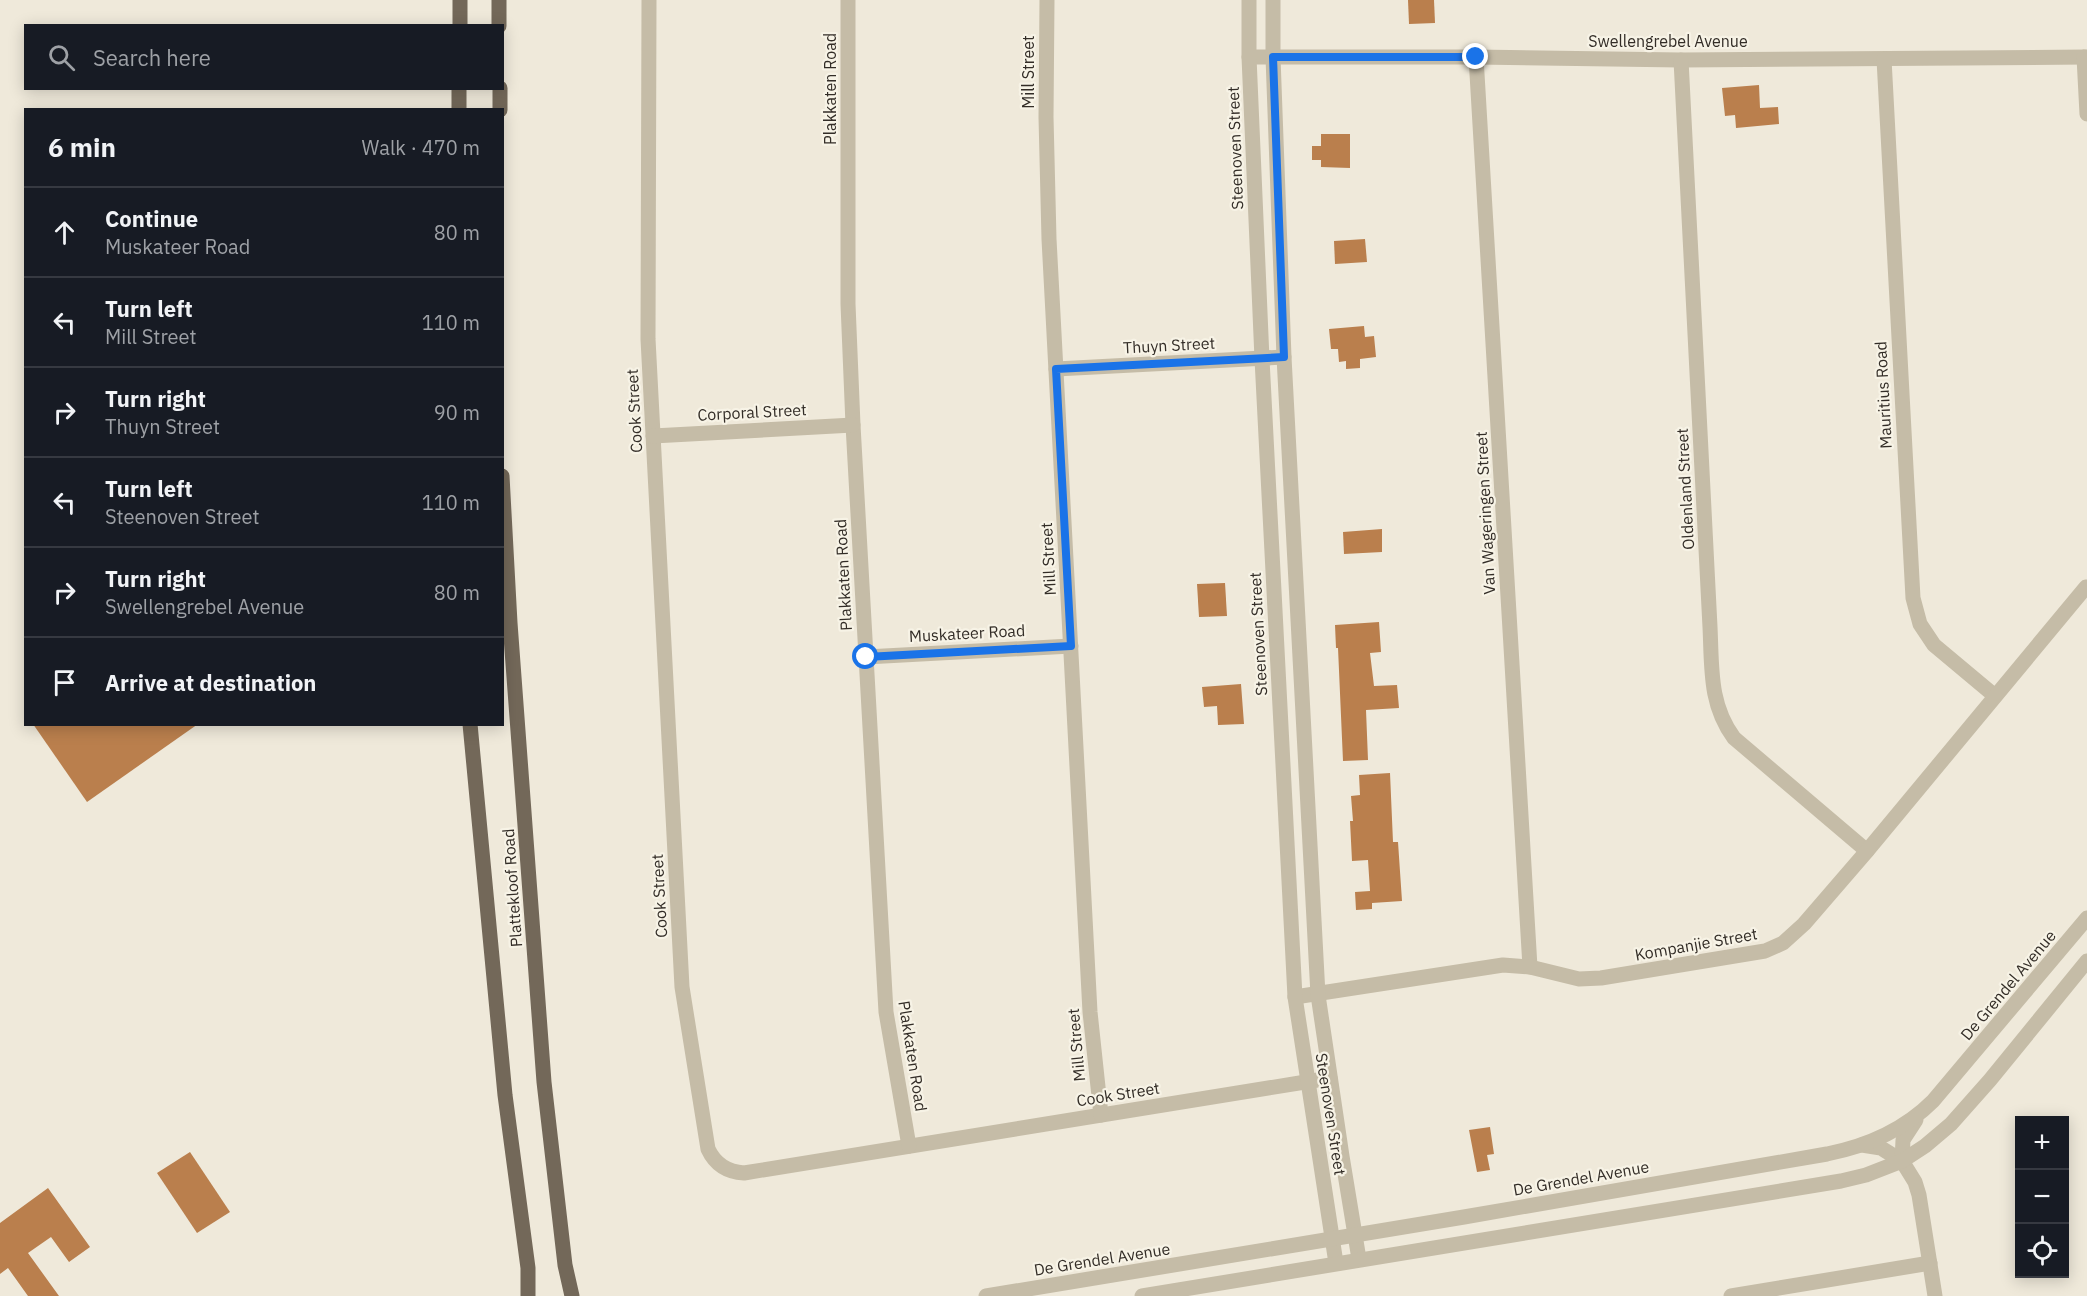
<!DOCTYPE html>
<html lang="en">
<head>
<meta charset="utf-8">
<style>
  :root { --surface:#171b24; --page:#20242c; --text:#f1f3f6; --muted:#9ea1a6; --line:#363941 }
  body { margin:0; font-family:"IBM Plex Sans",sans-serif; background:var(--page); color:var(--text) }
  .controls { position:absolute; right:18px; bottom:18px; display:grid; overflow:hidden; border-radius:0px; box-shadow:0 3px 15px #0003 }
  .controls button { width:54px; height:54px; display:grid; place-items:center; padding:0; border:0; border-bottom:2px solid var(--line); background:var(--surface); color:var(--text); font:30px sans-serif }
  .stop { position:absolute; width:18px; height:18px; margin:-14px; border:4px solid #1a73e8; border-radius:50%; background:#fff }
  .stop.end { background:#1a73e8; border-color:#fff; box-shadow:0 2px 6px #0008 }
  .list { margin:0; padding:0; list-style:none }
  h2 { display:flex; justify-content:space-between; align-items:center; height:78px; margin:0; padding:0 24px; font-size:26px }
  h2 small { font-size:20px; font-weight:400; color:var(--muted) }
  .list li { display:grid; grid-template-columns:39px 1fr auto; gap:18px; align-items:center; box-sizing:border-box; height:90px; padding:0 24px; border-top:2px solid var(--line) }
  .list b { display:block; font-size:22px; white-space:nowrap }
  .list p { margin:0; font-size:20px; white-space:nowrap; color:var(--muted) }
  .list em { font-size:20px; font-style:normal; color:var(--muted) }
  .icon { flex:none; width:33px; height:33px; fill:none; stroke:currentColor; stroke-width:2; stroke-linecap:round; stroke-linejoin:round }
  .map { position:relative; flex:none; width:2087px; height:1296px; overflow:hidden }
  .search { position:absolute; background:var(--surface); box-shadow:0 3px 15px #0003; left:24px; top:24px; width:480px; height:66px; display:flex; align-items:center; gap:15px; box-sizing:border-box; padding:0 21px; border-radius:0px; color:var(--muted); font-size:22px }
  .panel { position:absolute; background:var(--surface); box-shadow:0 3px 15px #0003; left:24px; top:108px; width:480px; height:618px; border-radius:0px }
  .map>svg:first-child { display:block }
  .building { fill:#ba7f4d }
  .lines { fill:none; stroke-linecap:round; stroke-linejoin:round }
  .minor { stroke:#c5bca7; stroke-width:15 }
  .tertiary { stroke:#c5bca7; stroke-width:15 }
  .primary { stroke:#736859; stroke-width:15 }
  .route { stroke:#1a73e8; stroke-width:8 }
  .labels { text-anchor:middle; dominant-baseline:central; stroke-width:4.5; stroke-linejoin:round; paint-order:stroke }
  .street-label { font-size:16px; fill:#332d27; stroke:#f7f3e6 }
</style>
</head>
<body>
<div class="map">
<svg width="2087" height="1296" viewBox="0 0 2087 1296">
  <rect width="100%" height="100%" fill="#efe9da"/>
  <g class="building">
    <path d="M 1408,0 L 1434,0 L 1435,23 L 1409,24 Z"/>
    <path d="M 1759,85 L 1760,108 L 1778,107 L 1779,124 L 1736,128 L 1735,115 L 1725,116 L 1722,88 Z"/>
    <path d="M 1321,134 L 1350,134 L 1350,168 L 1321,167 L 1321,160 L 1312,160 L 1312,146 L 1321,146 Z"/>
    <path d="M 1365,239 L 1367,262 L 1335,264 L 1334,241 Z"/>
    <path d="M 1364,326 L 1365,337 L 1374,336 L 1376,357 L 1360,359 L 1360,368 L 1346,369 L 1346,361 L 1339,362 L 1338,349 L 1331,349 L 1329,329 Z"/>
    <path d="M 1382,529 L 1382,552 L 1344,554 L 1343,532 Z"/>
    <path d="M 1225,583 L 1227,616 L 1199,617 L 1197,584 Z"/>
    <path d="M 1379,622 L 1381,652 L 1370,653 L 1374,686 L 1397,685 L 1399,708 L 1366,710 L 1368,760 L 1343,761 L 1338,648 L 1336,648 L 1335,625 Z"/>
    <path d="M 1241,684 L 1244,724 L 1218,725 L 1217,706 L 1204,707 L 1202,687 Z"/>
    <path d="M 33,724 L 198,724 L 87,802 Z"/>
    <path d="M 1390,773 L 1393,842 L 1398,842 L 1402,901 L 1372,903 L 1372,909 L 1356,910 L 1355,892 L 1370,891 L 1368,860 L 1352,861 L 1350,821 L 1353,821 L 1351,796 L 1360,795 L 1359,775 Z"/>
    <path d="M 1490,1127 L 1494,1154 L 1487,1155 L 1490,1170 L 1477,1172 L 1469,1130 Z"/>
    <path d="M 190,1152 L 230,1212 L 197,1233 L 157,1173 Z"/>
    <path d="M 48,1188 L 90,1247 L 69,1262 L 51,1237 L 28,1253 L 59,1296 L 28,1296 L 8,1268 L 0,1274 L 0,1223 Z"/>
  </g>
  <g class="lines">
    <g class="minor">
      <path d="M 649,0 L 648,339 L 682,987 L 708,1149 C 715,1164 727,1172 744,1173 L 1330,1078"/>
      <path d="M 848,0 L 848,304 L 853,425 L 886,1012 L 909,1146"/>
      <path d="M 1047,0 L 1046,117 L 1049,239 L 1090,1012 L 1101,1115"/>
      <path d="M 1249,57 L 1476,57 L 1681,60 L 2087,57"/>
      <path d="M 1476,57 L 1530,967"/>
      <path d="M 2084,57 L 2087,114"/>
      <path d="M 1884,59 L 1913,598 L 1920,624 L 1934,645 L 1995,696"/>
      <path d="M 1681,60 L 1710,627 C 1712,668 1709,704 1734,738 L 1867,851"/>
      <path d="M 1056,369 L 1284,357"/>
      <path d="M 653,436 L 853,425"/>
      <path d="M 866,657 L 1071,646"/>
      <path d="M 1295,997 L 1503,965 L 1530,967 L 1579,979 L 1601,978 L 1765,951 L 1783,943 L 1804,924 L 1867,851 L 2086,587"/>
      <path d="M 1902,1161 L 1915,1182 L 1919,1195 L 1935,1296"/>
      <path d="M 1731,1296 L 1930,1263"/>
    </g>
    <g class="tertiary">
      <path d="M 1249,0 L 1249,57 L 1262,359 L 1295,997 L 1336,1263"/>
      <path d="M 1273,0 L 1273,57 L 1284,357 L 1318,995 L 1342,1156 L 1359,1259"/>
      <path d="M 1862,1145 L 1881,1148 L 1902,1161"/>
      <path d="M 1902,1161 L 1903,1140 L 1916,1120"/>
      <path d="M 986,1296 L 1464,1217 L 1827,1154 C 1867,1146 1904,1130 1933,1101 L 2087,918"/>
      <path d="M 1142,1296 L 1841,1181 L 1866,1175 L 1902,1161 L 1925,1146 L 1951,1124 L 1990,1080 L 2087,961"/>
    </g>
    <g class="primary">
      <path d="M 499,0 L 499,26"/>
      <path d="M 460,26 L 460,0"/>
      <path d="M 500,88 L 500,110"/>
      <path d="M 459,110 L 459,88"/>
      <path d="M 502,476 L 510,623 L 544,1082 L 565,1265 L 572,1296"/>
      <path d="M 470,724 L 505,1095 L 528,1268 L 528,1296"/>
    </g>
  </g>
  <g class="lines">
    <path class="route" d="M 866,657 L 1071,646 L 1056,369 L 1284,357 L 1273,57 L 1476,57"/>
  </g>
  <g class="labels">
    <g class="street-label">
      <text x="1668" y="41">Swellengrebel Avenue</text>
      <text transform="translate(1028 72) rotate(-90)">Mill Street</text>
      <text transform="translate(830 89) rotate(-90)">Plakkaten Road</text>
      <text transform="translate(1235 148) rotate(-92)">Steenoven Street</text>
      <text transform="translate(1169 345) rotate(-3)">Thuyn Street</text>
      <text transform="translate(1883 395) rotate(-93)">Mauritius Road</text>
      <text transform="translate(634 411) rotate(-93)">Cook Street</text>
      <text transform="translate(752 412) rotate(-3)">Corporal Street</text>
      <text transform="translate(1685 489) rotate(-93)">Oldenland Street</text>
      <text transform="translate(1485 513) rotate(-93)">Van Wageringen Street</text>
      <text transform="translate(1048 559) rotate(-93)">Mill Street</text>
      <text transform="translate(843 575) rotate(-93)">Plakkaten Road</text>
      <text transform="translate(967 633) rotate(-3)">Muskateer Road</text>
      <text transform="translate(1258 634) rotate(-93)">Steenoven Street</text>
      <text transform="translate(512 888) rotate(-94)">Plattekloof Road</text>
      <text transform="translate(659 896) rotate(-93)">Cook Street</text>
      <text transform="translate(1696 944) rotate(-10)">Kompanjie Street</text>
      <text transform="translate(2008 985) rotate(-50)">De Grendel Avenue</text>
      <text transform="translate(1076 1045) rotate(-95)">Mill Street</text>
      <text transform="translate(913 1056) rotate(81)">Plakkaten Road</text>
      <text transform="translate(1118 1094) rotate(-9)">Cook Street</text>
      <text transform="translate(1331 1114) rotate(81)">Steenoven Street</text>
      <text transform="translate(1581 1178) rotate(-10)">De Grendel Avenue</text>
      <text transform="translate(1102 1259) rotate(-9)">De Grendel Avenue</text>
    </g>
  </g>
</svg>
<div class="controls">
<button>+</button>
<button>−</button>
<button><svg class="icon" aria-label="locate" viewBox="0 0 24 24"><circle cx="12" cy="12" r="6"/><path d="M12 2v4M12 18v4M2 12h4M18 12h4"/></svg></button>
</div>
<div class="stop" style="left:866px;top:657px"></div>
<div class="stop end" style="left:1476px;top:57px"></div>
<div class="search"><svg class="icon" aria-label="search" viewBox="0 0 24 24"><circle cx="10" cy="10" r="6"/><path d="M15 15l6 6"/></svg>Search here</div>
<section class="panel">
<h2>6 min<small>Walk · 470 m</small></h2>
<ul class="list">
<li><svg class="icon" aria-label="ahead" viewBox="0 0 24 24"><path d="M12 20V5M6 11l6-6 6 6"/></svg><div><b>Continue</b><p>Muskateer Road</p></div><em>80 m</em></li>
<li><svg class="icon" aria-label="left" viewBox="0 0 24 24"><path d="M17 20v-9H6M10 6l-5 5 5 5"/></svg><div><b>Turn left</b><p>Mill Street</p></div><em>110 m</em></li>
<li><svg class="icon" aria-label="right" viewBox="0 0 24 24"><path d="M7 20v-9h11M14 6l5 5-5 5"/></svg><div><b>Turn right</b><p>Thuyn Street</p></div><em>90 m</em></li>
<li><svg class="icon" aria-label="left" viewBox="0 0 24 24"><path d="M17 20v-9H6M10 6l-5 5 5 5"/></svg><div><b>Turn left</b><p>Steenoven Street</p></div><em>110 m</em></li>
<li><svg class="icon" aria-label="right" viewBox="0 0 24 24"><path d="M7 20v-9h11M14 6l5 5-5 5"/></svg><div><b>Turn right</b><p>Swellengrebel Avenue</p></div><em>80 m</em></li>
<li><svg class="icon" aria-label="arrive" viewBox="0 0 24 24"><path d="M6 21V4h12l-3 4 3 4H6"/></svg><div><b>Arrive at destination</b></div></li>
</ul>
</section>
</div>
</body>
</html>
